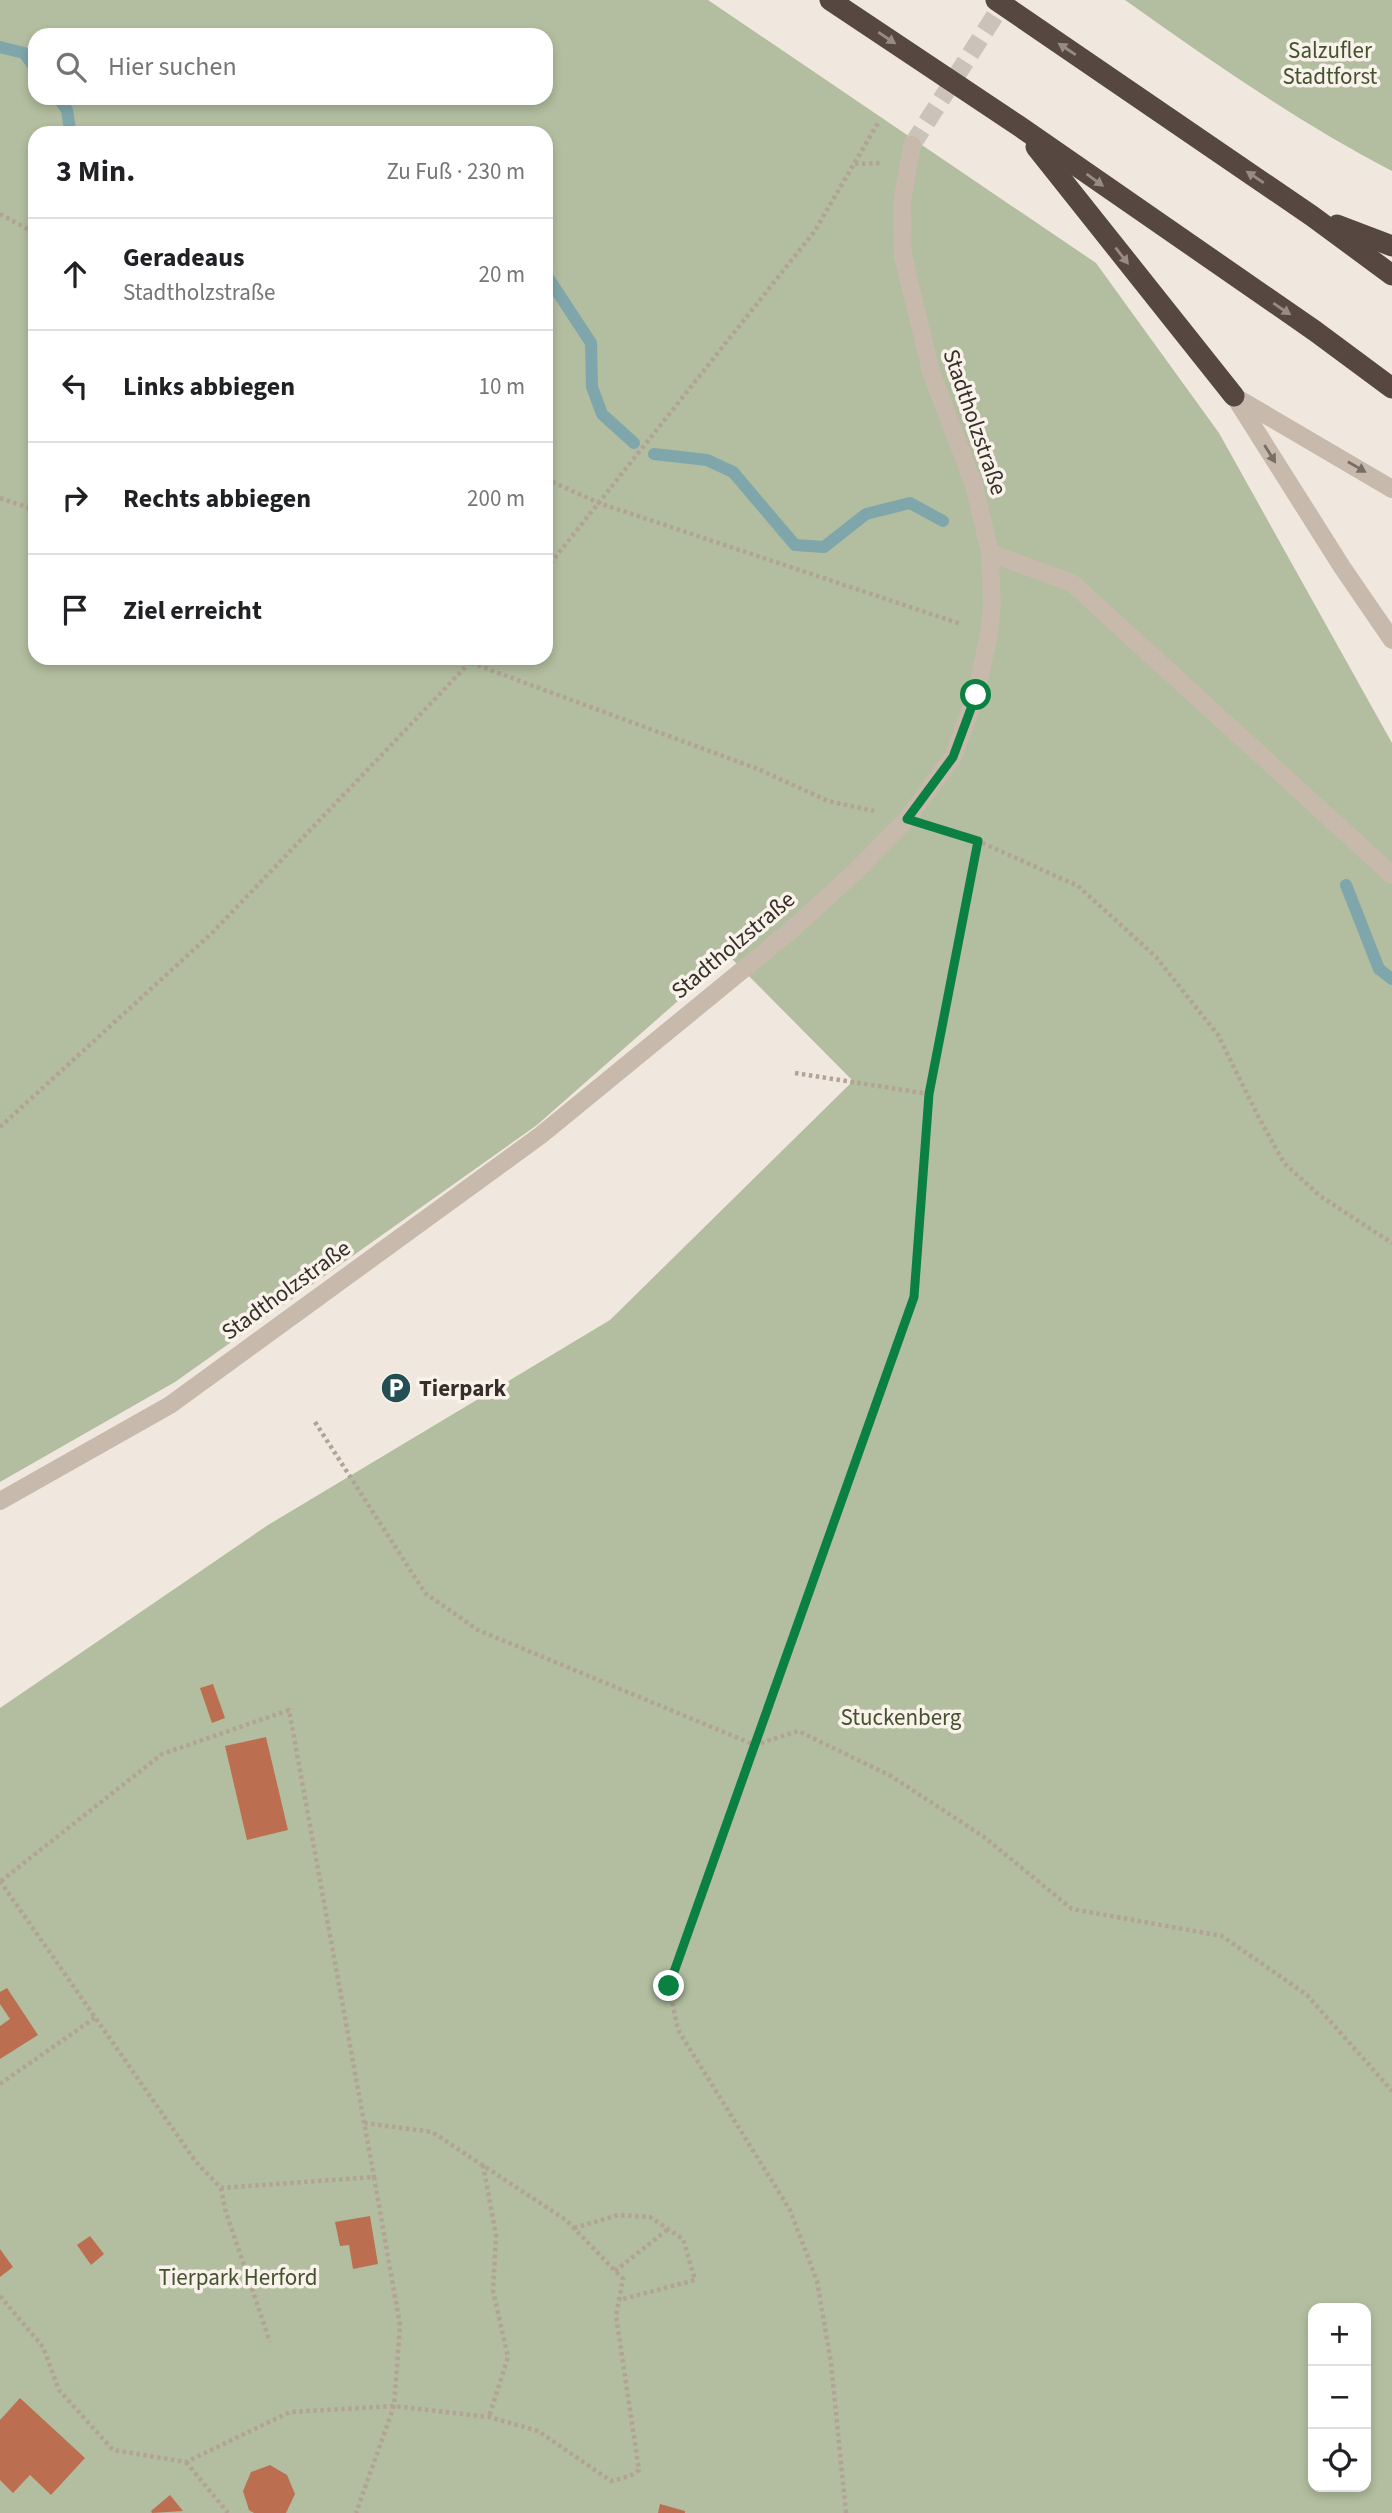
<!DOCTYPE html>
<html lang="de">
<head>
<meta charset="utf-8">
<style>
  :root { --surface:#fff; --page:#f6f6f6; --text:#202124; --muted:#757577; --line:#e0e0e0 }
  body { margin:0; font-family:"Source Sans 3",sans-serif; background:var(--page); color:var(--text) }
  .controls { position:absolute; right:21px; bottom:21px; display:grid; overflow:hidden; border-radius:14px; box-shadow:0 4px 10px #0003 }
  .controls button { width:63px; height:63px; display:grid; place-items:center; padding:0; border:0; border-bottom:2px solid var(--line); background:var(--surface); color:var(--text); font:35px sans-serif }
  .stop { position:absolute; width:21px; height:21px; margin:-16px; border:5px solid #0b8043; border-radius:50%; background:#fff }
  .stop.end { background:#0b8043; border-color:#fff; box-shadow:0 2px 7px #0008 }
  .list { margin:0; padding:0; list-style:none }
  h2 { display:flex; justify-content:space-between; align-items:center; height:91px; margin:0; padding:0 28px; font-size:30px }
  h2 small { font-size:23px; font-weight:400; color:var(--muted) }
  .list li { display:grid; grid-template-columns:46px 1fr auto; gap:21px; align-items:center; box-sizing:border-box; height:112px; padding:0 28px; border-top:2px solid var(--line) }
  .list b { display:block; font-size:26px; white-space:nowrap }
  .list p { margin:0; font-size:23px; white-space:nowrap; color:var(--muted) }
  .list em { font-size:23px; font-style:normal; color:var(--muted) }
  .icon { flex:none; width:38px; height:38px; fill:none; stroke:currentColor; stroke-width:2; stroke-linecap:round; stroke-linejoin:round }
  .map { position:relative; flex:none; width:1392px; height:2513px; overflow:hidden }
  .search { position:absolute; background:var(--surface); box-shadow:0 4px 10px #0003; left:28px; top:28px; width:525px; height:77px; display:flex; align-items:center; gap:18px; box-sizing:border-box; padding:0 24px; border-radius:21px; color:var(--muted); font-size:26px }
  .panel { position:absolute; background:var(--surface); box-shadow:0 4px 10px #0003; left:28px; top:126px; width:525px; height:539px; border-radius:21px }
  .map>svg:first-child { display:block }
  .green { fill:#b2be9f; fill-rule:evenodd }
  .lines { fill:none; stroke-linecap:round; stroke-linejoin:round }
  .stream { stroke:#7fa7ab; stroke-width:12 }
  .building { fill:#bc6f50 }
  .tertiary-tunnel { stroke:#cbc3ba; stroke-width:18; stroke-dasharray:18 9; stroke-linecap:butt }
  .path { stroke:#b3a395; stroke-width:4.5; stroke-dasharray:3.5 3.5; stroke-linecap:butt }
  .service { stroke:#c7b9ab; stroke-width:18 }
  .tertiary { stroke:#c7b9ab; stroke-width:18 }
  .motorway { stroke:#564841; stroke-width:21 }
  .oneway { fill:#978c85 }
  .oneway2 { fill:#776d64 }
  .route { stroke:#0b8043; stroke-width:9 }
  .labels { text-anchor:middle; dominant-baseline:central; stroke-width:7; stroke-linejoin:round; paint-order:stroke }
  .park-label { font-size:23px; fill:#44522f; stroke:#f8f2ea }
  .street-label { font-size:23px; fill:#362e29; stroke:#f8f2ea }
  .poi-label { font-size:23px; font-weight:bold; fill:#362e29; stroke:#f8f2ea; text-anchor:start }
</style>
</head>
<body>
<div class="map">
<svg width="1392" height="2513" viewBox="0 0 1392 2513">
  <rect width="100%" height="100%" fill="#f0e8de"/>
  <g class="green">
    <path d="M 0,0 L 708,0 L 1096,263 L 1219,433 L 1392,743 L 1392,2513 L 0,2513 L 0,1708 L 268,1525 L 610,1320 L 853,1081 L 729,956 L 537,1125 L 175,1382 L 0,1482 ZM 35,35 L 546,35 L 546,98 L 35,98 ZM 35,133 L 546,133 L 546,658 L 35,658 ZM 1313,2308 L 1366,2308 L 1366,2487 L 1313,2487 Z"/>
    <path d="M 1125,0 L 1392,0 L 1392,171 C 1298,122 1211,61 1125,0 Z"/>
  </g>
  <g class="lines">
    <g class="stream">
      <path d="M 0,47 L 24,53 L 35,68"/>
      <path d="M 58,98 L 67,110 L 70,130 L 73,133"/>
      <path d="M 546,278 L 549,279 L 591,343 L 592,387 L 602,414 L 634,443"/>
      <path d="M 654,454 L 707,460 L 733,472 L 795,545 L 824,547 L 866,514 L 910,503 L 943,521"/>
      <path d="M 1346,885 L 1379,969 L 1392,979"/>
    </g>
  </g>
  <g class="building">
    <path d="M 213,1684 L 225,1718 L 212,1723 L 200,1688 Z"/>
    <path d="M 266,1737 L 288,1830 L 247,1840 L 225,1746 Z"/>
    <path d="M 7,1988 L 38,2035 L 0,2059 L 0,2026 L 10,2019 L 0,2004 L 0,1992 Z"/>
    <path d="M 370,2216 L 378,2264 L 353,2269 L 349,2245 L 340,2246 L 335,2222 Z"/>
    <path d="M 90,2236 L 104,2254 L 91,2265 L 77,2245 Z"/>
    <path d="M 0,2249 L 13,2267 L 0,2277 Z"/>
    <path d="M 20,2398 L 85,2458 L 51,2495 L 30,2475 L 13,2493 L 0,2480 L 0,2420 Z"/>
    <path d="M 270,2465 L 287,2475 L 295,2494 L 286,2513 L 254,2513 L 249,2510 L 243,2491 L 251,2472 Z"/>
    <path d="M 170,2495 L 183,2511 L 152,2513 L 151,2511 Z"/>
    <path d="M 660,2504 L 685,2511 L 685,2513 L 658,2513 Z"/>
  </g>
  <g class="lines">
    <path class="tertiary-tunnel" d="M 912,145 L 1005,0"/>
    <g class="path">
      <path d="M 855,164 L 882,163"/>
      <path d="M 0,214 L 35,233"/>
      <path d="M 546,479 L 599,503 L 961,624"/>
      <path d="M 0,498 L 35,510"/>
      <path d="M 546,569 L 814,232 L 878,123"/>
      <path d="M 458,658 L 758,769 L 828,801 L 874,811"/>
      <path d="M 936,827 L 978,841 L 1078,886 L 1156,957 L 1218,1035 L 1259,1118 L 1284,1163 L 1320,1196 L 1392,1243"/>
      <path d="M 795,1073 L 929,1094"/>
      <path d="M 0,1127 L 213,932 L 474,658"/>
      <path d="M 315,1422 L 425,1593 L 478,1630 L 755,1745 L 798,1731 L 891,1776 L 984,1837 L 1072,1909 L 1222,1936 L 1307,1995 L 1392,2091"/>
      <path d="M 0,1881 L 196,2162 L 221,2188 L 374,2177 L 400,2325 L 394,2406 L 356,2513"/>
      <path d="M 1,1881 L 162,1754 L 289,1710 L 374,2177"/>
      <path d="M 0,2084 L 96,2017"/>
      <path d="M 483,2165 L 496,2235 L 493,2291 L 508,2357 L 489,2417"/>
      <path d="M 221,2188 L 225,2209 L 270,2342"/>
      <path d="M 574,2228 L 618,2215 L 650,2217 L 683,2239 L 695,2280 L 619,2300"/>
      <path d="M 615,2271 L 668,2229"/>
      <path d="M 0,2296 L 43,2347 L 59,2390 L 113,2450 L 186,2462 L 290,2412 L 394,2406 L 489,2417 L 538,2431 L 611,2481 L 630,2476 L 639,2470 L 616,2316 L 623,2279 L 566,2220 L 432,2132 L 365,2123"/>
      <path d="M 186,2462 L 228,2513"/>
      <path d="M 846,2513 L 831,2363 L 817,2281 L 790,2210 L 678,2030 L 669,1986 L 914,1297 L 929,1094 L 978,841"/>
    </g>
    <g class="service">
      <path d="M 1234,396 L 1342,567 L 1392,640"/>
      <path d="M 1237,398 L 1392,489"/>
      <path d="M 990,553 L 1072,583 L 1392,875"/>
    </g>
    <path class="tertiary" d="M 0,1501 L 170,1405 L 541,1135 L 789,932 L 854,873 L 907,819 L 953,757 L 976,695 L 989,633 L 992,604 L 990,553 L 974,485 L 931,372 L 903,256 L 902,202 L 912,145"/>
    <g class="motorway">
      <path d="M 830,0 L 1019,126 L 1315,331 L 1392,388"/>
      <path d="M 996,0 L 1312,216 L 1392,275"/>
      <path d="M 1036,147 L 1234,396"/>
      <path d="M 1337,225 L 1392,246"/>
    </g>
  </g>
  <defs><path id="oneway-solid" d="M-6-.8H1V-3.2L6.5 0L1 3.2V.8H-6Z" transform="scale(1.75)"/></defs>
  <g class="oneway">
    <use href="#oneway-solid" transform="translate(887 38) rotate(34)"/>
    <use href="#oneway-solid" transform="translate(1067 49) rotate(-146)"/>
    <use href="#oneway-solid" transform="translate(1255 177) rotate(-146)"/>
    <use href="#oneway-solid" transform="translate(1095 180) rotate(36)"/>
    <use href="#oneway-solid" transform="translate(1122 256) rotate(52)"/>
    <use href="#oneway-solid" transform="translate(1282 309) rotate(34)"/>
  </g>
  <g class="oneway2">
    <use href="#oneway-solid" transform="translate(1270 454) rotate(58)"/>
    <use href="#oneway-solid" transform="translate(1357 467) rotate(30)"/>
  </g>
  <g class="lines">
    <path class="route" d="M 669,1986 L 914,1297 L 929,1094 L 978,841 L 907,819 L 953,757 L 976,695"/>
  </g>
  <defs>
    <g id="parking-disc" transform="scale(1.575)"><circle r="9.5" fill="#224e54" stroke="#f8f2ea"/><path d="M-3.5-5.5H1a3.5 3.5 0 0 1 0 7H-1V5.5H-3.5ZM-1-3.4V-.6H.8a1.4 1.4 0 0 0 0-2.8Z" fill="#fff"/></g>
  </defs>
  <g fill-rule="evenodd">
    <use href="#parking-disc" x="396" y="1388"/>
  </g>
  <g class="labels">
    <g class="park-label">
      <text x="1330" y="50">Salzufler<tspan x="1330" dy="26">Stadtforst</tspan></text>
      <text x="901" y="1717">Stuckenberg</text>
      <text x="238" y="2277">Tierpark Herford</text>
    </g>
    <g class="street-label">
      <text transform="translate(975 422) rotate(71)">Stadtholzstraße</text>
      <text transform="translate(733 945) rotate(-40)">Stadtholzstraße</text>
      <text transform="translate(286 1290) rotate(-36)">Stadtholzstraße</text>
    </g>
    <g class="poi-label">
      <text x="419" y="1388">Tierpark</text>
    </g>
  </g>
</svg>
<div class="controls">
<button>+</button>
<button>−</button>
<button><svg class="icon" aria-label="locate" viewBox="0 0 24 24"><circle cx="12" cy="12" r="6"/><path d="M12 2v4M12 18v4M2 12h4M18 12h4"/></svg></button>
</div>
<div class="stop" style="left:976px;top:695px"></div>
<div class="stop end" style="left:669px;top:1986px"></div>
<div class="search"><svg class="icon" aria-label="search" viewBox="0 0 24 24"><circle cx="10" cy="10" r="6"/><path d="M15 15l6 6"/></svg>Hier suchen</div>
<section class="panel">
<h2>3 Min.<small>Zu Fuß · 230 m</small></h2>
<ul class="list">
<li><svg class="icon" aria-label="ahead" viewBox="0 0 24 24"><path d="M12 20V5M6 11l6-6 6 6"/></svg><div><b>Geradeaus</b><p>Stadtholzstraße</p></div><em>20 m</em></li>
<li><svg class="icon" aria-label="left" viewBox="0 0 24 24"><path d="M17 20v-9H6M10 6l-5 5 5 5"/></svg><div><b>Links abbiegen</b></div><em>10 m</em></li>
<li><svg class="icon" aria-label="right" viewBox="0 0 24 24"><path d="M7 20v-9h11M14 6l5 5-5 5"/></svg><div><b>Rechts abbiegen</b></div><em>200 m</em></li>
<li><svg class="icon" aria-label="arrive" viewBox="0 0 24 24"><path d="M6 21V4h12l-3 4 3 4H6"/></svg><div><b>Ziel erreicht</b></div></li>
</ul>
</section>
</div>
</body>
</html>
